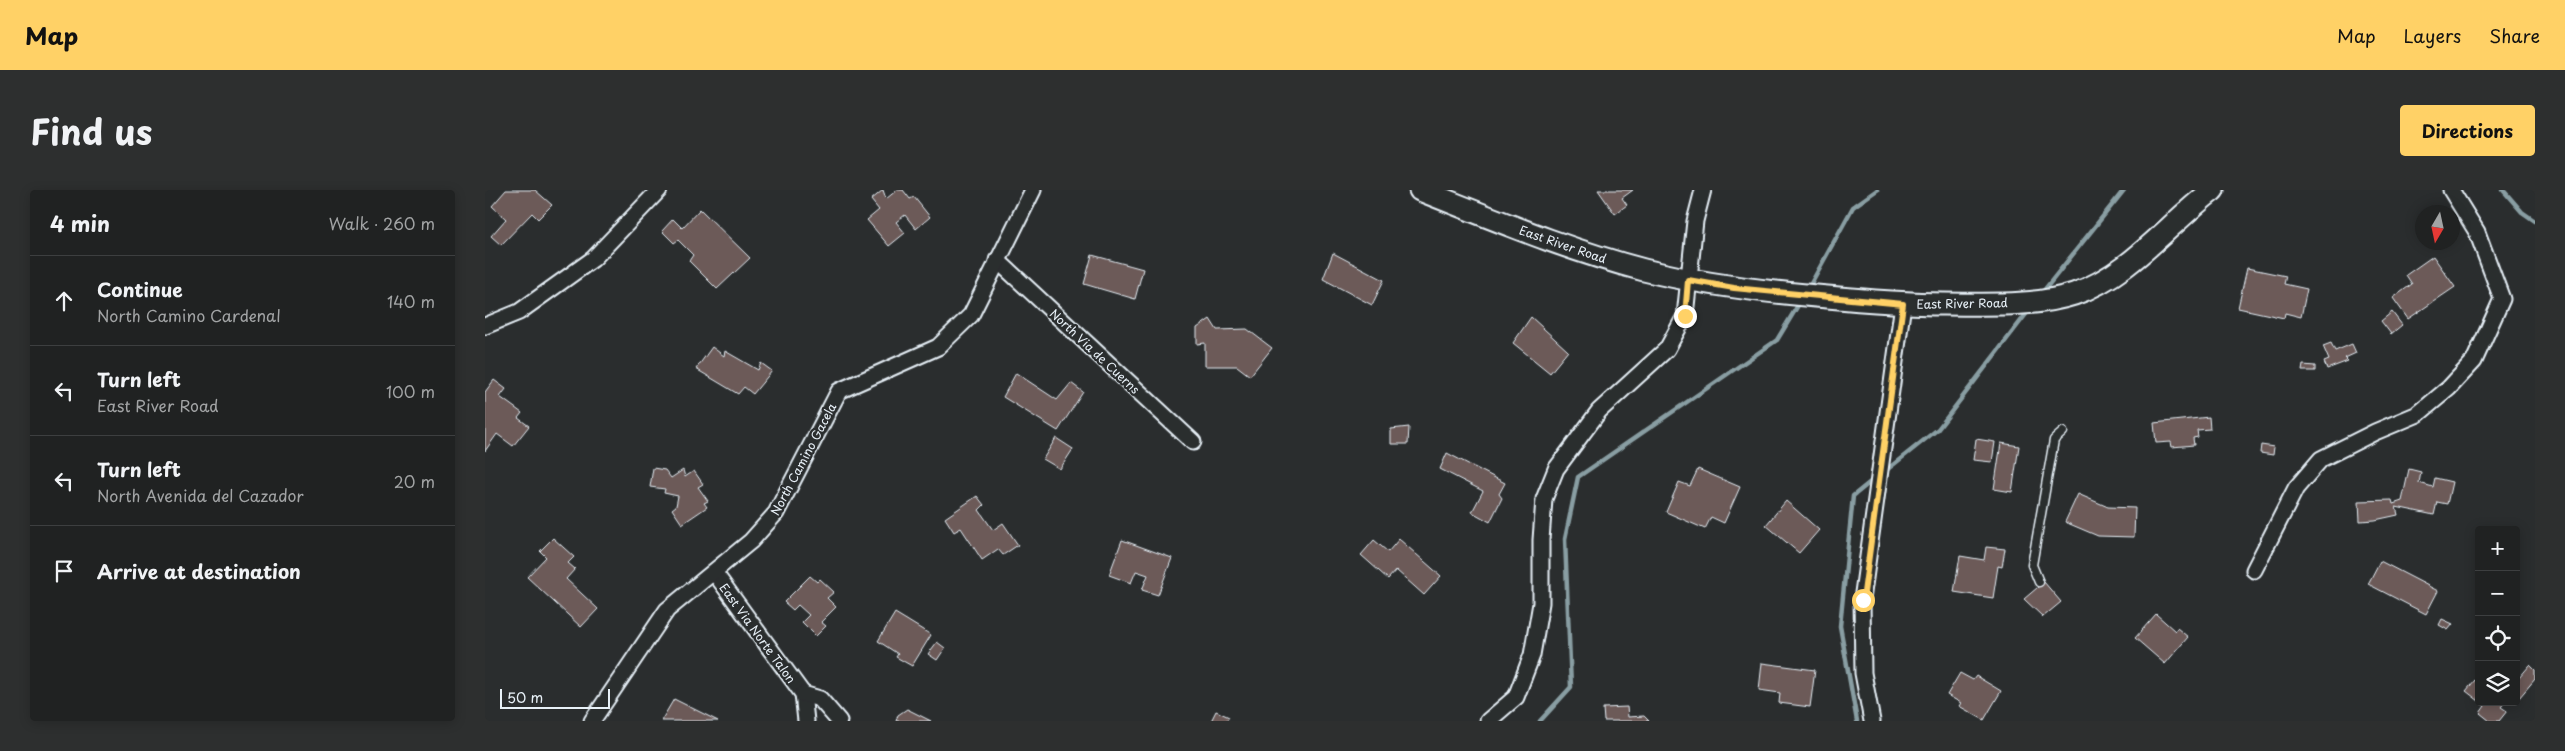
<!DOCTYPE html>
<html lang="en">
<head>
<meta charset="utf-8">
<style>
  :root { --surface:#202222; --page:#2d2f2f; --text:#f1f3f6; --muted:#a2a4a5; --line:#3d3f40; --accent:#ffd166 }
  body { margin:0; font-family:"Playpen Sans",sans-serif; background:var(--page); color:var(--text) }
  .controls { position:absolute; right:15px; bottom:15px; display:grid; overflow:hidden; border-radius:5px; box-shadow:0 2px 12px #0003 }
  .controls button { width:45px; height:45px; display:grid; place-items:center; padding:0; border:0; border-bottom:1px solid var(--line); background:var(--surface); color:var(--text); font:25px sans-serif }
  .compass { position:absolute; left:1930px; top:15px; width:45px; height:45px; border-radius:50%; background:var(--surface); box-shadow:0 2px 12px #0003; rotate:189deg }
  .scale { position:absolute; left:15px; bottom:12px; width:110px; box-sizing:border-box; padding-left:5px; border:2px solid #e8f1f8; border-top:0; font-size:14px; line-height:18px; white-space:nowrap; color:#e8f1f8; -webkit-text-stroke:4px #2a2d2e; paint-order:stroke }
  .stop { position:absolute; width:15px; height:15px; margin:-11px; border:4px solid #ffd166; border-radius:50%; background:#fff }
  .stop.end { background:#ffd166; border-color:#fff; box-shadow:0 1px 5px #0008 }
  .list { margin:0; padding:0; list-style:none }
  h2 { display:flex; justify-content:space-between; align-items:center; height:65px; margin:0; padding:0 20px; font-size:21px }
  h2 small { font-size:16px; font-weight:400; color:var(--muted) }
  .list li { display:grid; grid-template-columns:32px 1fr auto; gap:15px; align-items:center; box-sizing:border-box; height:90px; padding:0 20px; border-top:1px solid var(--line) }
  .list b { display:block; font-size:19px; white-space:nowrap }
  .list p { margin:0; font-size:16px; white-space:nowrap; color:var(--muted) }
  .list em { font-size:16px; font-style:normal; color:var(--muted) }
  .icon { flex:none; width:28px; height:28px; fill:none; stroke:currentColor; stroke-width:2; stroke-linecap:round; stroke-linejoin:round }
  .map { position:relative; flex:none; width:2050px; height:531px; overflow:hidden; border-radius:5px }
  header { display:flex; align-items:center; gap:30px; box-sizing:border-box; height:70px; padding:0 25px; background:var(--accent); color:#111 }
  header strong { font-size:24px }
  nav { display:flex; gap:28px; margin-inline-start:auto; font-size:18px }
  .intro { display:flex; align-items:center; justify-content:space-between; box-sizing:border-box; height:120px; padding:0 30px }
  h1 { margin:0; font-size:35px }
  .button { padding:12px 22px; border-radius:5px; background:var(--accent); color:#111; font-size:18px; font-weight:700 }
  main { display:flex; gap:30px; padding:0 30px }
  aside { flex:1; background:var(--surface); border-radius:5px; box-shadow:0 2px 12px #0003 }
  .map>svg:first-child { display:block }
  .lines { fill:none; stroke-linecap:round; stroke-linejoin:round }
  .stream { stroke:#899ea3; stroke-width:4.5 }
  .building { fill:#6c5a59; stroke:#e8f1f8 }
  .lane-casing { stroke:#e8f1f8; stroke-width:11 }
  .street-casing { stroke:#e8f1f8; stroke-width:19 }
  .secondary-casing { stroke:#e8f1f8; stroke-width:25 }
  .lane { stroke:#2a2d2e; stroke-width:8 }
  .street { stroke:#2a2d2e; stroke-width:15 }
  .secondary { stroke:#2a2d2e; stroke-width:21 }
  .route { stroke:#ffd166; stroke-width:6 }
  .labels { text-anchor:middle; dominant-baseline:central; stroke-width:4.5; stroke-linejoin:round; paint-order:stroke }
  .street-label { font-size:12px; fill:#e8f1f8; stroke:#2a2d2e }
</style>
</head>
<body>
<header>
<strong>Map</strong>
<nav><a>Map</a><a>Layers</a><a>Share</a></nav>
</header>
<div class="intro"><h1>Find us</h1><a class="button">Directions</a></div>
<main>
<aside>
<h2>4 min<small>Walk · 260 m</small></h2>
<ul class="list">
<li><svg class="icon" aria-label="ahead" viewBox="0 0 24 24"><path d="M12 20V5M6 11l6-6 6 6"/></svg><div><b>Continue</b><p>North Camino Cardenal</p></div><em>140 m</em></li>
<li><svg class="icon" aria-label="left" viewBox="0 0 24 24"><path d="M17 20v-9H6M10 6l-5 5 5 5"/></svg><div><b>Turn left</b><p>East River Road</p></div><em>100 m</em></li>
<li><svg class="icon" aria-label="left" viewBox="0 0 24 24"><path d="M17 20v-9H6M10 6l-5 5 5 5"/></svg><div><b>Turn left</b><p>North Avenida del Cazador</p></div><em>20 m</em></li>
<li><svg class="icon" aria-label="arrive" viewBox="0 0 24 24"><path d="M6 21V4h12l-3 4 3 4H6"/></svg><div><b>Arrive at destination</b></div></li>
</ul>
</aside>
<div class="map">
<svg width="2050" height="531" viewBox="0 0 2050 531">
  <rect width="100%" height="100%" fill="#2a2d2e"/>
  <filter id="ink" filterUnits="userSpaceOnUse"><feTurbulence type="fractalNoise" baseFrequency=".02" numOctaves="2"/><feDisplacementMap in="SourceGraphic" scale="10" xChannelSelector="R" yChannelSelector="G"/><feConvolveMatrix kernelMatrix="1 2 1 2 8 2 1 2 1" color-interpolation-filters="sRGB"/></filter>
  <g filter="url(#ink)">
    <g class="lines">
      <g class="stream">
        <path d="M 2018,0 L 2037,22 L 2050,31"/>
        <path d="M 1323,99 L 1368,17 L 1392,0"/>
        <path d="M 1557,103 L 1639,0"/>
        <path d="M 1399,282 L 1453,239 L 1545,119"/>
        <path d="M 1055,531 L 1086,497 L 1080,349 L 1093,287 L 1292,150 L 1315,112"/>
        <path d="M 1372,531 L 1355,436 L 1368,306 L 1389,289"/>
      </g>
    </g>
    <g class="building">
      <path d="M 21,0 L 50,0 L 67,15 L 53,29 L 47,23 L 16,55 L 6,46 L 21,29 L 7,16 Z"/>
      <path d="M 398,0 L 401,9 L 412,0 L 418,0 L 425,9 L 429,7 L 445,27 L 431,39 L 420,25 L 411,32 L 420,43 L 404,56 L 382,30 L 394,20 L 386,10 Z"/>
      <path d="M 1113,0 L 1148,0 L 1137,8 L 1142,15 L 1130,24 Z"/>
      <path d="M 215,19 L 265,68 L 232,99 L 204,71 L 208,65 L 193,50 L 189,53 L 177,41 L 188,29 L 197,38 Z"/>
      <path d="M 848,63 L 899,90 L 887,115 L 838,89 Z"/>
      <path d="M 607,65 L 658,79 L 650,109 L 599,94 Z"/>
      <path d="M 1948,66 L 1970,97 L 1923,129 L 1908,108 L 1927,94 L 1921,85 Z"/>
      <path d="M 1762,78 L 1801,86 L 1799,94 L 1822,99 L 1816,127 L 1800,123 L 1799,128 L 1753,118 Z"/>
      <path d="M 1907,122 L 1917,135 L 1906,144 L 1896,131 Z"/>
      <path d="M 1046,127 L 1083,161 L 1065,183 L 1028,153 Z"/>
      <path d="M 725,129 L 732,140 L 762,139 L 787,158 L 765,186 L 752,176 L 720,176 L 720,153 L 712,154 L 712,138 Z"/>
      <path d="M 1846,153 L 1850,161 L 1867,154 L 1871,163 L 1860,168 L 1863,171 L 1842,179 L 1839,172 L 1844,170 L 1838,156 Z"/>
      <path d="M 227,157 L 239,166 L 240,161 L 273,180 L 276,173 L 287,181 L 268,204 L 259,197 L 253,204 L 211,179 Z"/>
      <path d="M 1818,175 L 1830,176 L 1830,181 L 1817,181 Z"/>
      <path d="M 531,183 L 572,210 L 586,193 L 598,202 L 573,241 L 518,207 Z"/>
      <path d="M 9,190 L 21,199 L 15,207 L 37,223 L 33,228 L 44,236 L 28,256 L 12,244 L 0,261 L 0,202 Z"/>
      <path d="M 1724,227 L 1725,239 L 1712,240 L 1713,247 L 1708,248 L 1709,255 L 1687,257 L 1686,252 L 1671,253 L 1669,233 Z"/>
      <path d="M 924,237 L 923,254 L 906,254 L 906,239 Z"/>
      <path d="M 571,248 L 588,259 L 575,279 L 558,269 Z"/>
      <path d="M 1491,249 L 1510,252 L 1507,272 L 1488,270 Z"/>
      <path d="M 1516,253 L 1534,256 L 1527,302 L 1509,299 Z"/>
      <path d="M 1776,255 L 1789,257 L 1788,265 L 1775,263 Z"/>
      <path d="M 962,263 L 1020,293 L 1014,304 L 1017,308 L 1005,332 L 987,322 L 998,301 L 955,279 Z"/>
      <path d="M 168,278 L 180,280 L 186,288 L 198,280 L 200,287 L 209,281 L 218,294 L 213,297 L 223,311 L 219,313 L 222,317 L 197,334 L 187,319 L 191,316 L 193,306 L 179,303 L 180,299 L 165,297 Z"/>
      <path d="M 1213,279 L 1255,297 L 1239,333 L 1226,327 L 1220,339 L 1181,322 L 1194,292 L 1205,296 Z"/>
      <path d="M 1924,279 L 1936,282 L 1934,293 L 1948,297 L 1950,288 L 1967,292 L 1962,314 L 1952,312 L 1949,325 L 1911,317 L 1913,325 L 1890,330 L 1875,331 L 1874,311 L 1907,310 L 1908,314 L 1917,311 Z"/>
      <path d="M 1593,304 L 1623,317 L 1650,318 L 1649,347 L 1613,346 L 1580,332 Z"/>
      <path d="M 492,306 L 499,315 L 494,320 L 508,340 L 518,333 L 533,355 L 518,365 L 513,359 L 497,370 L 476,338 L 469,342 L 460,328 Z"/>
      <path d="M 1301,311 L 1334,340 L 1314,363 L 1281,335 Z"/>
      <path d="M 68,348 L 89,367 L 83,373 L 90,379 L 81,389 L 113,419 L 96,437 L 42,387 L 61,367 L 55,361 Z"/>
      <path d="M 914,349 L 956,386 L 939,405 L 911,380 L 903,389 L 876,365 L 889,350 L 903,362 Z"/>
      <path d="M 637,350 L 687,368 L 673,405 L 657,400 L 663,385 L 651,381 L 646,393 L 624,385 Z"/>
      <path d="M 1501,357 L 1520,359 L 1517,377 L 1513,376 L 1508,408 L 1469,402 L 1475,366 L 1499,370 Z"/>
      <path d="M 1895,371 L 1953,401 L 1941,424 L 1883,394 Z"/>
      <path d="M 325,386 L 332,392 L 335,389 L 349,402 L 342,408 L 351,417 L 336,432 L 341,436 L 331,446 L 317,432 L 324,425 L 313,415 L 308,420 L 299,412 Z"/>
      <path d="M 1559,392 L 1576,412 L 1558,427 L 1539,409 Z"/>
      <path d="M 410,423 L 446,445 L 427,476 L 411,467 L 413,464 L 393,451 Z"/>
      <path d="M 1671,424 L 1690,441 L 1692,438 L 1703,447 L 1680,474 L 1650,448 Z"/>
      <path d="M 1957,429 L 1968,434 L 1963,440 L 1954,435 Z"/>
      <path d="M 452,452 L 460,458 L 452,470 L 443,464 Z"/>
      <path d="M 1277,473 L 1330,480 L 1325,517 L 1294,513 L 1295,503 L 1274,500 Z"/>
      <path d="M 2045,475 L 2050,480 L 2050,489 L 2034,508 L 2031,506 L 2031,486 L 2034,488 Z"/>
      <path d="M 1475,483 L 1488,490 L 1491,486 L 1516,501 L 1499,530 L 1474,516 L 1476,513 L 1462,505 Z"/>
      <path d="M 1994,485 L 1994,511 L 1981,501 Z"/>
      <path d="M 189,509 L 233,531 L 176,531 Z"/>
      <path d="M 1995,512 L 2020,512 L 2016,517 L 2022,521 L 2014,531 L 2005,531 L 1995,523 L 2000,516 Z"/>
      <path d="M 1142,517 L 1143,527 L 1159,526 L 1164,531 L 1119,531 L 1118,518 Z"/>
      <path d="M 422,519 L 446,531 L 411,531 L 413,525 Z"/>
      <path d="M 731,521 L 744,527 L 741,531 L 726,531 Z"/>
    </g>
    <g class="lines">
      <g class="lane-casing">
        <path id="lane" d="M 1554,392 L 1547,375 L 1569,250 L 1578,242"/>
      </g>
      <g class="street-casing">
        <g id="street">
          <path d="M 512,70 L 708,252"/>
          <path d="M 0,136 L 34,122 L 108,69 L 174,0"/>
          <path d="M 1769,380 L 1811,298 L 1836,269 L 1890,242 L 1933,224 L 1964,198 L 1989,171 L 2017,109 L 1992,42 L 1966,0"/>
          <path d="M 229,382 L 318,504 L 321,531"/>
          <path d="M 318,504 L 335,509 L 354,531"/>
          <path d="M 107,531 L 182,420 L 266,351 L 291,323 L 354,201 L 453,157 L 486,125 L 548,0"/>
          <path d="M 1003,531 L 1031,507 L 1047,465 L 1056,413 L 1056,350 L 1059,309 L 1071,279 L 1114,221 L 1182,159 L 1200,126 L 1210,31 L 1218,0"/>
          <path d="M 1387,531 L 1378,483 L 1377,410 L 1418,114"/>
        </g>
      </g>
      <g class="secondary-casing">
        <path id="secondary" d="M 935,0 C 1009,29 1082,60 1159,80 C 1216,94 1273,101 1331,106 C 1374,110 1416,114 1459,114 C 1500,114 1549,117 1589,104 C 1645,85 1683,34 1728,0"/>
      </g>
      <use href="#lane" class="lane"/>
      <use href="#street" class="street"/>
      <use href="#secondary" class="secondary"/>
    </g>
  </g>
  <g class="lines" filter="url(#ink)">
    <path class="route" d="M 1200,126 L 1203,90 L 1249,98 L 1418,114 L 1378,410"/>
  </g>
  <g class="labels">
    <g class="street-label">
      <text transform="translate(1078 54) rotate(19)">East River Road</text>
      <text transform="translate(1477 113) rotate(-1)">East River Road</text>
      <text transform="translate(610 161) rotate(43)">North Via de Cuerns</text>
      <text transform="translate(318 269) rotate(-62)">North Camino Gacela</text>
      <text transform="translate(273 443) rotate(54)">East Via Norte Talon</text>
    </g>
  </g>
</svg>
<div class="controls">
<button>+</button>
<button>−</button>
<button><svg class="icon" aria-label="locate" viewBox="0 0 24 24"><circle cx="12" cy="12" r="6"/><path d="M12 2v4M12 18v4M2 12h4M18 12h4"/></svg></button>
<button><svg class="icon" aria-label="layers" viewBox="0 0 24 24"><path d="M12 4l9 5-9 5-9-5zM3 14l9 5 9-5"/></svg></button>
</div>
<svg class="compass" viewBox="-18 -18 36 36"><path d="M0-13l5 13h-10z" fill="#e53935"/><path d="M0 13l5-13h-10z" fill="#a2a4a5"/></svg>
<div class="scale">50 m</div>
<div class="stop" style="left:1378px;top:410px"></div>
<div class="stop end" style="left:1200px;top:126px"></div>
</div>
</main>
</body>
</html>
